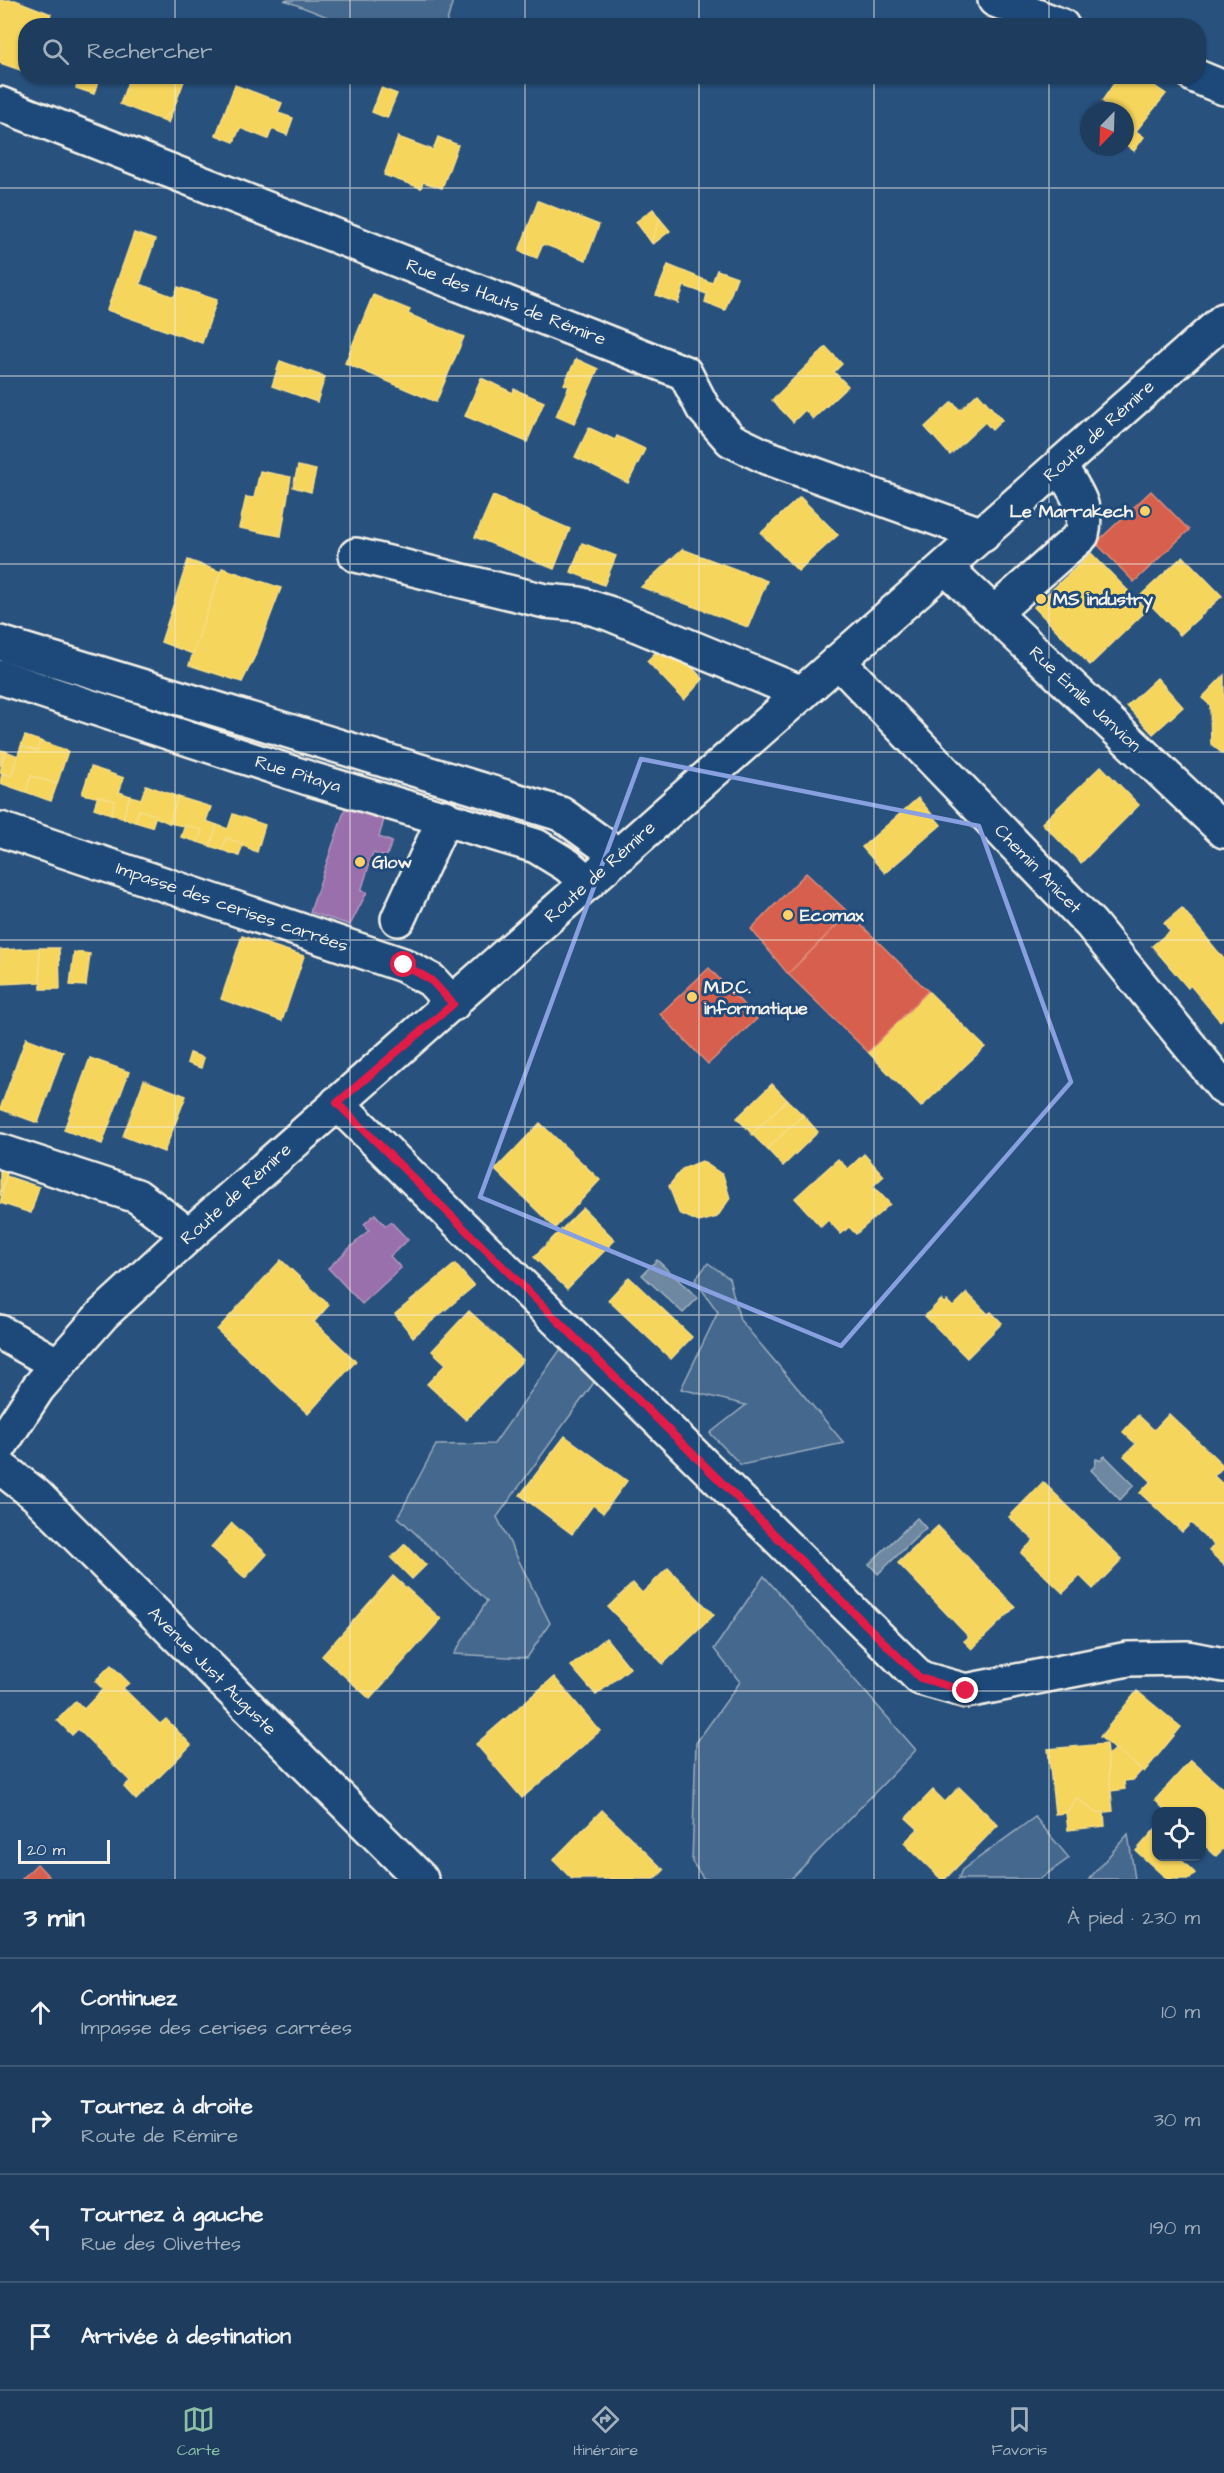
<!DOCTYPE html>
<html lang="fr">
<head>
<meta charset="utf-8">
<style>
  :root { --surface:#1e3d5e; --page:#264464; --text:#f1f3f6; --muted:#a1aebc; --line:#3c5673; --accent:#8abfa5 }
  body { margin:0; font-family:"Architects Daughter",sans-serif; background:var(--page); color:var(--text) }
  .controls { position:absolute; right:18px; bottom:18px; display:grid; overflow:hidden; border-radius:12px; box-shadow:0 2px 4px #0004 }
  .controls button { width:54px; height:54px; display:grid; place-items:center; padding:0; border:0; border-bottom:2px solid var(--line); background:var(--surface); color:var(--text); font:30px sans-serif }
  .compass { position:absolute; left:1080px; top:102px; width:54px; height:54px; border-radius:50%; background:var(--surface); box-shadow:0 2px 4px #0004; rotate:203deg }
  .scale { position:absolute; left:18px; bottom:15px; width:92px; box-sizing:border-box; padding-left:6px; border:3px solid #f4f1e8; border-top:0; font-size:16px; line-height:21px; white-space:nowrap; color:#f4f1e8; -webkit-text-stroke:4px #1f4a7a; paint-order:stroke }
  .stop { position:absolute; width:18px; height:18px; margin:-14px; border:4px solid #e11d48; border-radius:50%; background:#fff }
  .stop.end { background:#e11d48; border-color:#fff; box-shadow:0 2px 6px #0008 }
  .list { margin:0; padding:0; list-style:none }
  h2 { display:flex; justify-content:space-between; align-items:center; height:78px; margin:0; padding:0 24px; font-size:26px }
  h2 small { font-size:20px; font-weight:400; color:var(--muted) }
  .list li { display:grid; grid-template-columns:39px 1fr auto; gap:18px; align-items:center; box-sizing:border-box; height:108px; padding:0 24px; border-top:2px solid var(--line) }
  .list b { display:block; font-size:22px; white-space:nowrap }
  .list p { margin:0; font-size:20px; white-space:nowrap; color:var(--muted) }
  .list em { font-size:20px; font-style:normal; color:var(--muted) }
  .icon { flex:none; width:33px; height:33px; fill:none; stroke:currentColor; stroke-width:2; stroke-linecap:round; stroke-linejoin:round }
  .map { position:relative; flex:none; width:1224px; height:1879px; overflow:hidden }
  .search { position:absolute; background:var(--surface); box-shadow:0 2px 4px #0004; left:18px; right:18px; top:18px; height:66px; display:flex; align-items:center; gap:15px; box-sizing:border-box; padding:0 21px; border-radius:24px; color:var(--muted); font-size:22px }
  .sheet { height:510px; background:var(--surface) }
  nav { display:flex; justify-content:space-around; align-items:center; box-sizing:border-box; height:84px; border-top:2px solid var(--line); background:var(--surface); font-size:16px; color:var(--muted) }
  nav a { display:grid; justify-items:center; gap:3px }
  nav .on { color:var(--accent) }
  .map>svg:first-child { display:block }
  .green { fill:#45688e; stroke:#9cacbb; stroke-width:1.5 }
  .water { fill:#6e88a2; stroke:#a4b2be; stroke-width:1.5 }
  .homes { fill:#f6d55c; stroke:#f5dd86; stroke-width:1.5 }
  .shops { fill:#d6604d; stroke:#df8c7c; stroke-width:1.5 }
  .offices { fill:#9970ab; stroke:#b497bd; stroke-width:1.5 }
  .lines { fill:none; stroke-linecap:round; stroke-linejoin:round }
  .minor-casing { stroke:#f4f1e8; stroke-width:38 }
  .major-casing { stroke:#f4f1e8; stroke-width:38 }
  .minor { stroke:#1f4a7a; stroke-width:33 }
  .major { stroke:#1f4a7a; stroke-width:33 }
  .route { stroke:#e11d48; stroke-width:8 }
  .marked { fill:none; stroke:#88a0e0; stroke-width:4.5; stroke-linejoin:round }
  .grid { fill:none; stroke:#f4f1e8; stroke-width:1.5; stroke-opacity:0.55 }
  .poi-dot { fill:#ffd166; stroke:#1f4a7a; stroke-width:2 }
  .labels { text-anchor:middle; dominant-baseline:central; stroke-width:6; stroke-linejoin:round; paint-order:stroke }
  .street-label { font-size:18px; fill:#f4f1e8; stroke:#1f4a7a }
  .poi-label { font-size:18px; font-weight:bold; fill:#f4f1e8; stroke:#1f4a7a; text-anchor:start }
</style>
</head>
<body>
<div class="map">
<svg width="1224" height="1879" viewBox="0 0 1224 1879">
  <rect width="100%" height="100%" fill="#28517e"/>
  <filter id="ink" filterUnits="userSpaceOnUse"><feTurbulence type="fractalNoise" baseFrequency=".0167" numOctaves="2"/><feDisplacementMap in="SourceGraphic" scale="12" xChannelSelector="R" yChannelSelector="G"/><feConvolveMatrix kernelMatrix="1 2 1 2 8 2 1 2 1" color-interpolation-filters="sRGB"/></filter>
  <g filter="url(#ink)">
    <g class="green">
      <path d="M 284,0 L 453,0 L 446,25 L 348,25 Z"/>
      <path d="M 708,1263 L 729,1278 L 740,1320 L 844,1443 L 741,1465 L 710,1433 L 746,1405 L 681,1389 L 718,1312 L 695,1280 Z"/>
      <path d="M 560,1350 L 595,1381 L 497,1517 L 550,1623 L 527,1658 L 454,1654 L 487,1601 L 398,1517 L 436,1445 L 494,1444 Z"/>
      <path d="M 764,1576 L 916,1750 L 791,1879 L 704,1879 L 692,1862 L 696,1743 L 740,1682 L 714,1649 Z"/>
      <path d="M 1035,1817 L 1069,1858 L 1040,1879 L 958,1879 L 962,1870 Z"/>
      <path d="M 1128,1834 L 1135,1879 L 1089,1879 Z"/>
    </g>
    <g class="water">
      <path d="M 657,1260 L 698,1298 L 683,1313 L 642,1275 Z"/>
      <path d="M 1105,1456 L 1134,1485 L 1120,1500 L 1091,1470 L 1095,1466 L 1096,1459 L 1100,1460 Z"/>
      <path d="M 917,1518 L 926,1528 L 878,1574 L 869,1564 Z"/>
    </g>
    <g class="homes">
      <path d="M 0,0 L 15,0 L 51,14 L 47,26 L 26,26 L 26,72 L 0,63 Z"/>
      <path d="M 76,76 L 100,76 L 94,94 L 76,88 L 80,78 Z"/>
      <path d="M 130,76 L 186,76 L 173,110 L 161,120 L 120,104 Z"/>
      <path d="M 1119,76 L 1140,76 L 1166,94 L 1136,131 L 1144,137 L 1134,151 L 1125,144 L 1125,111 L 1112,111 L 1113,109 L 1102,101 Z"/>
      <path d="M 235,85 L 282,103 L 278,113 L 293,118 L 287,135 L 272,129 L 268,139 L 240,128 L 234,142 L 216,135 Z"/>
      <path d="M 381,88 L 397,94 L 387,118 L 372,112 Z"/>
      <path d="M 173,110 L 168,123 L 161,120 Z"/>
      <path d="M 398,137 L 433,150 L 438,137 L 458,145 L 442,188 L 423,182 L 421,188 L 384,175 Z"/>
      <path d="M 538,201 L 599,225 L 586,260 L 543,244 L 537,258 L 519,251 Z"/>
      <path d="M 653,209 L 660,219 L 651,242 L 636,222 Z"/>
      <path d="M 660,219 L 670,231 L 653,244 L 651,242 Z"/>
      <path d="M 134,233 L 155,240 L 140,284 L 174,297 L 178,287 L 217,300 L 202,343 L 107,310 Z"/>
      <path d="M 668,265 L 712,283 L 717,270 L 737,277 L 725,310 L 705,302 L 707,294 L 684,286 L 678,303 L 656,295 Z"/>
      <path d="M 373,295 L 410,310 L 408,314 L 464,337 L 436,402 L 345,363 Z"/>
      <path d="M 826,347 L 842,364 L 834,372 L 848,386 L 813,419 L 805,410 L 793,422 L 772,400 Z"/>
      <path d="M 576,359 L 598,369 L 574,424 L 556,416 L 569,386 L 564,384 Z"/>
      <path d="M 280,361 L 325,377 L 317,402 L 272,386 Z"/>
      <path d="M 481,378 L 513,393 L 514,389 L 544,402 L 527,442 L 465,416 Z"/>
      <path d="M 978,393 L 1002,420 L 992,430 L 985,422 L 950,455 L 925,427 L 952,402 L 960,410 Z"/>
      <path d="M 589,428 L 615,440 L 617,436 L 645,449 L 628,483 L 575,457 Z"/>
      <path d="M 298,466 L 316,470 L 311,492 L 293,487 Z"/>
      <path d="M 260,471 L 291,477 L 281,536 L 239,528 L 246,497 L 254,498 Z"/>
      <path d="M 493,496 L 570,529 L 554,569 L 475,537 Z"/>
      <path d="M 800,497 L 838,535 L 798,571 L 761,533 Z"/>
      <path d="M 582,543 L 616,556 L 604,585 L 571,572 Z"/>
      <path d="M 682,549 L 767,581 L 748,627 L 641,587 Z"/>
      <path d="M 1091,553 L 1147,610 L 1090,665 L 1034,607 Z"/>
      <path d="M 1183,556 L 1222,596 L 1180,635 L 1141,595 Z"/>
      <path d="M 188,560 L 221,572 L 193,654 L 161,642 Z"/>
      <path d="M 222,568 L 281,588 L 257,652 L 242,682 L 189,665 Z"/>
      <path d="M 667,641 L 703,679 L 684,700 L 647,661 Z"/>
      <path d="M 1224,675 L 1224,755 L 1211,744 L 1210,705 L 1202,698 Z"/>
      <path d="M 1157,678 L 1183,707 L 1153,734 L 1127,706 Z"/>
      <path d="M 25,736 L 40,741 L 37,751 L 21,746 Z"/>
      <path d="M 40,741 L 68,751 L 57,784 L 31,776 L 26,792 L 0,783 L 2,773 L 11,776 L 21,746 L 37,751 Z"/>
      <path d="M 0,750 L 5,751 L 0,766 Z"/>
      <path d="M 5,751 L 18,756 L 11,776 L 0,772 Z"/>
      <path d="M 1101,766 L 1139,805 L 1081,863 L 1042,823 Z"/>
      <path d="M 91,767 L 124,778 L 119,792 L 130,796 L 123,818 L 111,814 L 115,801 L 82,794 Z"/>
      <path d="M 31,776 L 57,784 L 51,801 L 26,792 Z"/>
      <path d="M 146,785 L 178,797 L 169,823 L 139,810 L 135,822 L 123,818 L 130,796 L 141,799 Z"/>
      <path d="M 98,796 L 115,801 L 111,814 L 94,808 Z"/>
      <path d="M 178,797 L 211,807 L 206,821 L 217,825 L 210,846 L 198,842 L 202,830 L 169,823 Z"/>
      <path d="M 918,798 L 941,825 L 885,873 L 862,847 Z"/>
      <path d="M 139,810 L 156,815 L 152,827 L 135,822 Z"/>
      <path d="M 233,814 L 265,825 L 257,852 L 226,838 L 222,850 L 210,846 L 217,825 L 228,829 Z"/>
      <path d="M 185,825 L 202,830 L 198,842 L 181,837 Z"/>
      <path d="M 226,838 L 243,844 L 239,856 L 222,850 Z"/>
      <path d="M 1182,908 L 1224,959 L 1224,1017 L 1220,1021 L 1190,985 L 1188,988 L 1152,946 L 1170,931 L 1164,923 Z"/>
      <path d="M 242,936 L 304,956 L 282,1021 L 221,999 Z"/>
      <path d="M 39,948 L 40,982 L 0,984 L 0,950 Z"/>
      <path d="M 39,948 L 59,948 L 60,989 L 41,989 Z"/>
      <path d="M 74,952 L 90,954 L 86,986 L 70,985 Z"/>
      <path d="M 928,991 L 985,1047 L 921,1107 L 868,1052 Z"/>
      <path d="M 26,1038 L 63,1052 L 38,1123 L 0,1109 Z"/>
      <path d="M 190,1053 L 204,1058 L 201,1068 L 187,1063 Z"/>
      <path d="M 90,1058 L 129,1072 L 102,1144 L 64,1130 Z"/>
      <path d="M 144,1080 L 186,1096 L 164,1152 L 123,1136 Z"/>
      <path d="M 772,1084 L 787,1100 L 752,1134 L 737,1118 Z"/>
      <path d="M 787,1100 L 803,1115 L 767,1149 L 752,1134 Z"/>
      <path d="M 803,1115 L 818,1132 L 783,1166 L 767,1149 Z"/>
      <path d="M 540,1123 L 600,1180 L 555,1228 L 495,1170 Z"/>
      <path d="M 864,1154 L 884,1176 L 873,1186 L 890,1204 L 856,1234 L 849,1227 L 841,1234 L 828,1220 L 821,1227 L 795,1198 L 838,1159 L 848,1169 Z"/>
      <path d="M 702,1161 L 723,1175 L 730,1198 L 717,1217 L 699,1222 L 679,1213 L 669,1186 L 682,1169 Z"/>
      <path d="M 0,1167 L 8,1170 L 0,1196 Z"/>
      <path d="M 6,1176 L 39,1187 L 31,1213 L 0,1203 Z"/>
      <path d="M 583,1208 L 615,1240 L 567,1289 L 534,1257 Z"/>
      <path d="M 281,1260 L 329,1305 L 314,1322 L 356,1361 L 308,1414 L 217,1330 Z"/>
      <path d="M 455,1264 L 474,1286 L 413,1337 L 395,1314 Z"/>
      <path d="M 629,1277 L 692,1337 L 671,1359 L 608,1300 Z"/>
      <path d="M 967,1293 L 988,1314 L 991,1312 L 1002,1323 L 967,1358 L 925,1316 L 941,1300 L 944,1303 L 947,1301 L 953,1307 Z"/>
      <path d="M 469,1311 L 523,1360 L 466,1420 L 427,1384 L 446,1364 L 432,1351 Z"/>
      <path d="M 1169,1414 L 1224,1466 L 1214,1476 L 1224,1485 L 1224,1565 L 1209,1551 L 1214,1545 L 1191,1523 L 1182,1532 L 1140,1493 L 1151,1481 L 1124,1456 L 1136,1444 L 1123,1432 L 1138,1415 L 1154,1430 Z"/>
      <path d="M 565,1436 L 627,1481 L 603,1513 L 593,1505 L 572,1534 L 520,1495 Z"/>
      <path d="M 1043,1482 L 1122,1559 L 1093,1589 L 1080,1576 L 1063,1593 L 1021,1553 L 1034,1540 L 1009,1517 Z"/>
      <path d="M 232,1523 L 267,1554 L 245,1578 L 211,1547 Z"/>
      <path d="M 938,1526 L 1015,1607 L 972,1649 L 964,1641 L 969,1637 L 898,1563 Z"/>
      <path d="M 405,1544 L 426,1565 L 412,1579 L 391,1558 Z"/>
      <path d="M 668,1568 L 714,1615 L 663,1664 L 608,1607 L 633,1583 L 642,1593 Z"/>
      <path d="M 393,1576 L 441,1619 L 370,1699 L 322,1656 Z"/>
      <path d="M 606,1638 L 630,1668 L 596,1695 L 571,1666 Z"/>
      <path d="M 111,1665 L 129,1683 L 123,1688 L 160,1724 L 166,1719 L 191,1745 L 136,1800 L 124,1787 L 130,1781 L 78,1729 L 72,1735 L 57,1720 L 76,1701 L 84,1709 L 103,1689 L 95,1681 Z"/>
      <path d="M 554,1677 L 600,1731 L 522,1798 L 476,1744 Z"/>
      <path d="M 1137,1691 L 1181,1727 L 1144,1772 L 1100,1737 Z"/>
      <path d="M 1106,1744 L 1113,1811 L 1096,1813 L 1077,1798 L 1066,1813 L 1055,1814 L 1048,1749 Z"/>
      <path d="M 1116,1749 L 1142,1770 L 1133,1780 L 1124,1781 L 1125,1789 L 1111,1791 L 1107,1755 Z"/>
      <path d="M 1191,1760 L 1222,1788 L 1224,1786 L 1224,1848 L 1216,1856 L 1202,1843 L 1202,1812 L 1167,1812 L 1155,1800 Z"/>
      <path d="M 959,1787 L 998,1825 L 945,1879 L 941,1879 L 904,1843 L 918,1829 L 906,1818 L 933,1790 L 945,1802 Z"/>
      <path d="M 1077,1798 L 1096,1813 L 1104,1812 L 1105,1826 L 1068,1830 L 1066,1813 Z"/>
      <path d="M 602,1810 L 664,1870 L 655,1879 L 572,1879 L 553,1860 Z"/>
      <path d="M 1156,1828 L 1156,1856 L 1177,1856 L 1195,1873 L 1190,1879 L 1167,1879 L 1136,1851 Z"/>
    </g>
    <g class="shops">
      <path d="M 1151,491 L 1189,530 L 1134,582 L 1096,543 Z"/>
      <path d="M 806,873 L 849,913 L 788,974 L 751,929 Z"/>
      <path d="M 849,913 L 928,991 L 868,1052 L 788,974 Z"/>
      <path d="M 709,968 L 757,1019 L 708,1064 L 660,1014 Z"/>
      <path d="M 37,1864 L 51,1879 L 22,1879 Z"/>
    </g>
    <g class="offices">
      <path d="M 347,803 L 385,816 L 379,837 L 392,842 L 386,857 L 373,853 L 361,891 L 367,892 L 350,925 L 310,912 Z"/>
      <path d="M 375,1214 L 386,1226 L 391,1222 L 408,1240 L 390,1256 L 401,1268 L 362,1304 L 328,1268 L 369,1230 L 364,1224 Z"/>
    </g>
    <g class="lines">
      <g class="minor-casing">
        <g id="minor">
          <path d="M 995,0 L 1062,26"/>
          <path d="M 1195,76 L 1224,88"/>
          <path d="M 0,104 L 685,373 L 703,408 L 731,440 L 766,457 L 983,535"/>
          <path d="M 356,555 L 545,601 L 579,604 L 608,613 L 802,693"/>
          <path d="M 945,567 L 1224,831"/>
          <path d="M 994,613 L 1082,535 C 1089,506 1074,490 1060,466"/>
          <path d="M 0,643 L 561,814 L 619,856"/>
          <path d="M 838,661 L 1091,924 L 1224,1088"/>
          <path d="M 0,677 L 311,779 L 536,846 L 567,865 L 588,883"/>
          <path d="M 0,829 L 403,965 L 431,980 L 453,1004"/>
          <path d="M 398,919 L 445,817"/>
          <path d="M 337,1103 L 920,1678 L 966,1691 L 1128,1659 L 1187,1658 L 1224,1665"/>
          <path d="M 0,1151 L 137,1196 L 189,1235"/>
          <path d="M 0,1332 L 58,1365"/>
          <path d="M 0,1467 L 36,1495 L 421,1879"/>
        </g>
      </g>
      <g class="major-casing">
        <path id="major" d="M 0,1446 L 38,1388 L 103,1314 L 189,1235 L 1224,320"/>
      </g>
      <use href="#minor" class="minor"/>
      <use href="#major" class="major"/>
    </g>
  </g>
  <g class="lines" filter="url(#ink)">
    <path class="route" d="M 404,965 L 431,980 L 453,1004 L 337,1103 L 920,1678 L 966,1691"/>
  </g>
  <path class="marked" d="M 641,759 L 979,826 L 1071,1082 L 841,1346 L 480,1197 Z"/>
  <path class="grid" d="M 175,0 L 175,26M 350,0 L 350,26M 525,0 L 525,26M 699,0 L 699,26M 874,0 L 874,26M 1049,0 L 1049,26M 175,76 L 175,1879M 350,76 L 350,1879M 525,76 L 525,1879M 699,76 L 699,1879M 874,76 L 874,1879M 1049,76 L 1049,1879M 0,188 L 1224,188M 0,376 L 1224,376M 0,564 L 1224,564M 0,752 L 1224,752M 0,940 L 1224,940M 0,1127 L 1224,1127M 0,1315 L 1224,1315M 0,1503 L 1224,1503M 0,1691 L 1224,1691"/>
  <g class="poi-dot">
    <circle cx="1145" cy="511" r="6"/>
    <circle cx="1041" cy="599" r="6"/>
    <circle cx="360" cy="862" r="6"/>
    <circle cx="788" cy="915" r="6"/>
    <circle cx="692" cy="997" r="6"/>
  </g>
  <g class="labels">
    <g class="street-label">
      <text transform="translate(506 302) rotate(21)">Rue des Hauts de Rémire</text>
      <text transform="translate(1099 431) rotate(-42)">Route de Rémire</text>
      <text transform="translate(1085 699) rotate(43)">Rue Émile Janvion</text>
      <text transform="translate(298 774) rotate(17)">Rue Pitaya</text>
      <text transform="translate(1038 869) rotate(46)">Chemin Anicet</text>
      <text transform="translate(600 872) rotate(-42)">Route de Rémire</text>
      <text transform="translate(232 907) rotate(19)">Impasse des cerises carrées</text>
      <text transform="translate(236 1194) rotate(-42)">Route de Rémire</text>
      <text transform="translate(212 1671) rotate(45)">Avenue Just Auguste</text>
    </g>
    <g class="poi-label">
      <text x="1133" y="511" text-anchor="end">Le Marrakech</text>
      <text x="1053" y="599">MS industry</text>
      <text x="372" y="862">Glow</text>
      <text x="800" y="915">Ecomax</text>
      <text x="704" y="987">M.D.C.<tspan x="704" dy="21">informatique</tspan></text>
    </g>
  </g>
</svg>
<div class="controls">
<button><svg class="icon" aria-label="locate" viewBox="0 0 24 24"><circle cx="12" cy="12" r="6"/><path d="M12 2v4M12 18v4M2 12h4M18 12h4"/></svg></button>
</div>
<svg class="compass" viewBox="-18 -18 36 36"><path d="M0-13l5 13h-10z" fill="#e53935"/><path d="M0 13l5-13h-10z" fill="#a1aebc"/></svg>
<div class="scale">20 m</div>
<div class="stop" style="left:404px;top:965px"></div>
<div class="stop end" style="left:966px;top:1691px"></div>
<div class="search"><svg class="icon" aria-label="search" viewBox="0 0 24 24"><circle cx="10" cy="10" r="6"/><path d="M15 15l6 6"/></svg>Rechercher</div>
</div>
<section class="sheet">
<h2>3 min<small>À pied · 230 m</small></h2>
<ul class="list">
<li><svg class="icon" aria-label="ahead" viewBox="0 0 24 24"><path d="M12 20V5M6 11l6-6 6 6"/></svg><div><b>Continuez</b><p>Impasse des cerises carrées</p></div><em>10 m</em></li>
<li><svg class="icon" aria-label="right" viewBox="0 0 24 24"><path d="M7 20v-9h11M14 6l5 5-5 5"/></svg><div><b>Tournez à droite</b><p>Route de Rémire</p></div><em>30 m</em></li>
<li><svg class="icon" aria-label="left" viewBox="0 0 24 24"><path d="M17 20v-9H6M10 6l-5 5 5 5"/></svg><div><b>Tournez à gauche</b><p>Rue des Olivettes</p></div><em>190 m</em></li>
<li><svg class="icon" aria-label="arrive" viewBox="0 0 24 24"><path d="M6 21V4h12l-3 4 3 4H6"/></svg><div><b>Arrivée à destination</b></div></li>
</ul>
</section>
<nav>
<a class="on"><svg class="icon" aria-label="map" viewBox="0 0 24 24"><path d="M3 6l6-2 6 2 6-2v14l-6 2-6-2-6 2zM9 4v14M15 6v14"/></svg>Carte</a>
<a><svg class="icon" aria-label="directions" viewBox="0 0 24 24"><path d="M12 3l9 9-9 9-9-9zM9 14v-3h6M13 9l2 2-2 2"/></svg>Itinéraire</a>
<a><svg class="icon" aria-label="saved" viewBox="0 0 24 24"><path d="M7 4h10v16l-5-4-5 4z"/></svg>Favoris</a>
</nav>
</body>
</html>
